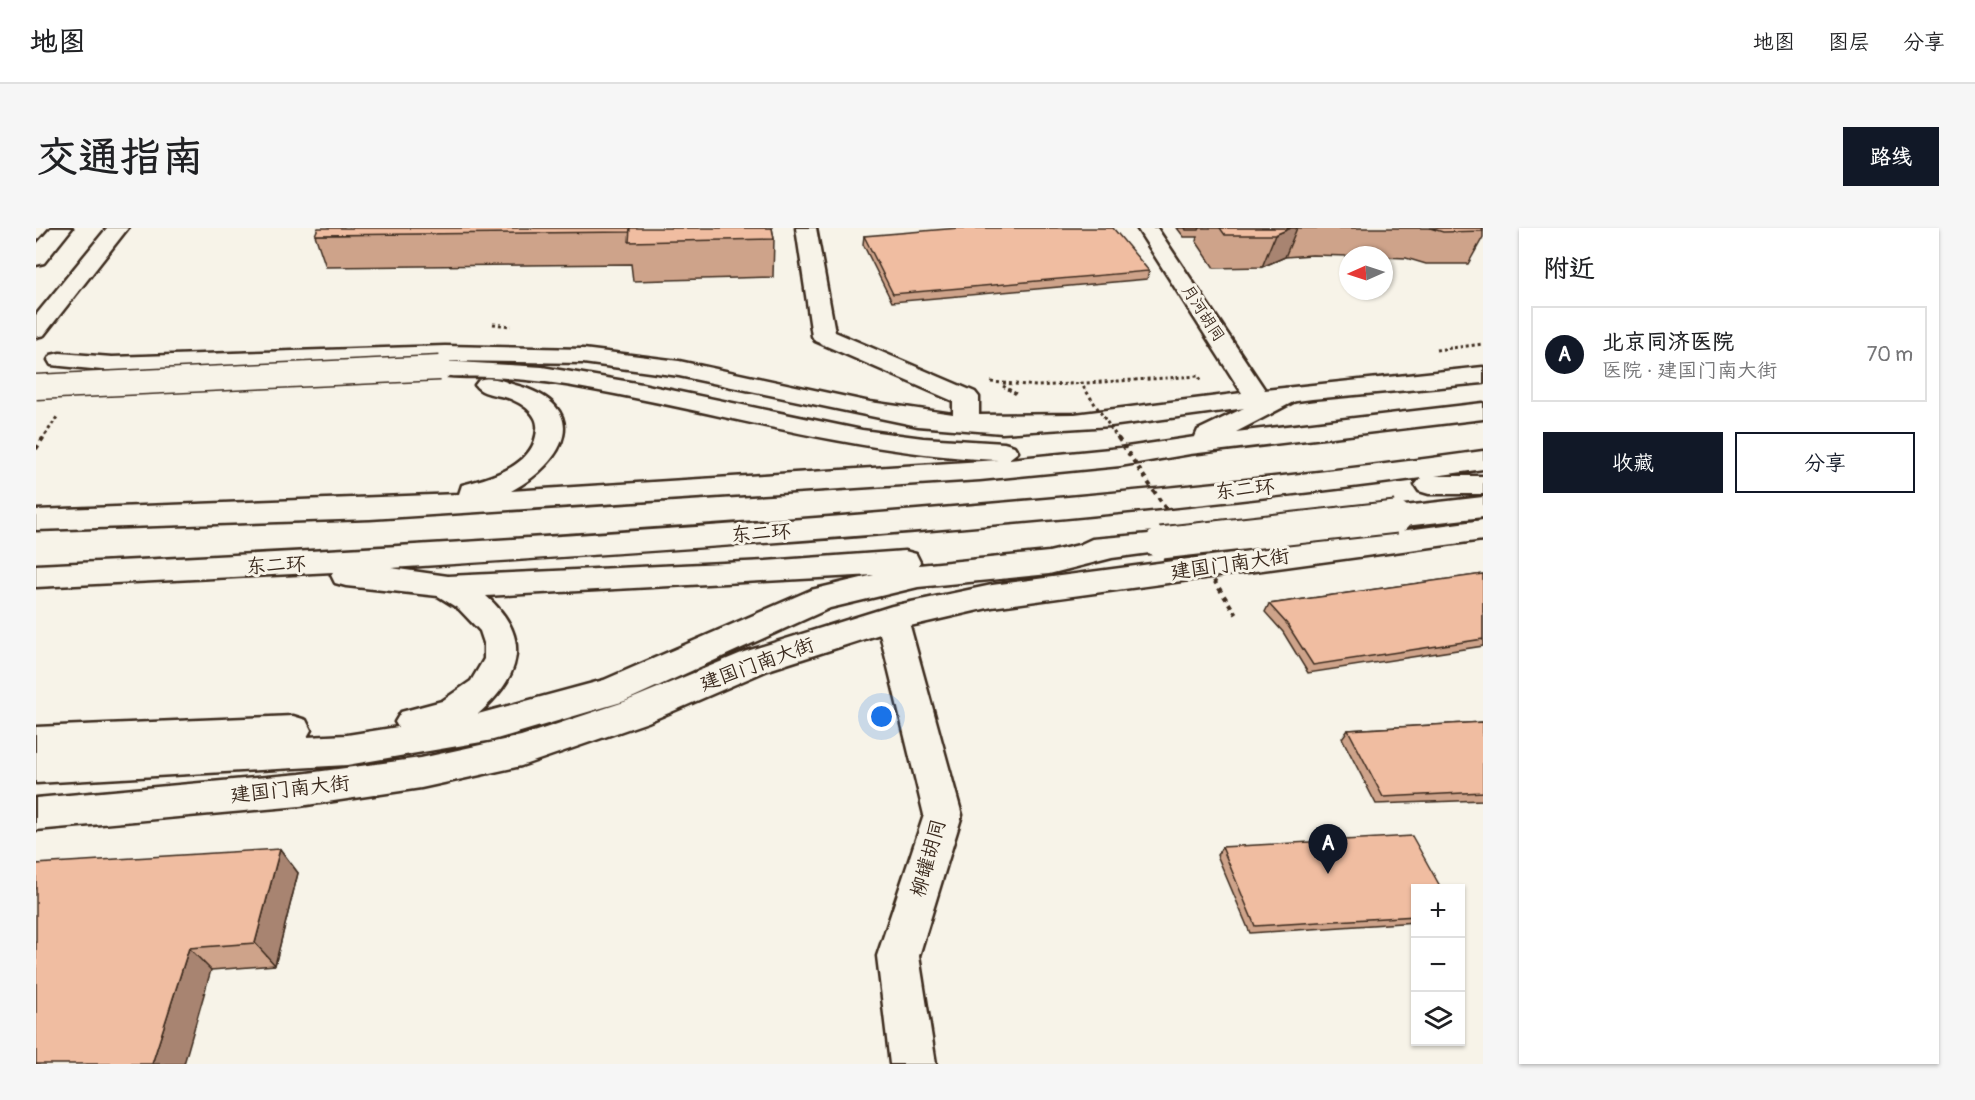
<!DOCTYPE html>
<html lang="zh">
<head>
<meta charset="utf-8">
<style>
  :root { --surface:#fff; --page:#f6f6f6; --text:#202124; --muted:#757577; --line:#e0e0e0; --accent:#111827 }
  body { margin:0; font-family:Pangolin,"LXGW WenKai TC",sans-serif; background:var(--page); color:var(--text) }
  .controls { position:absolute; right:18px; bottom:18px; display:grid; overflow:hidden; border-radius:0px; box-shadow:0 2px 4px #0004 }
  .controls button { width:54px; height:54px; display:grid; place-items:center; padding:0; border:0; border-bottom:2px solid var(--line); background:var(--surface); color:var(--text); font:30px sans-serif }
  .compass { position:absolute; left:1303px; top:18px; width:54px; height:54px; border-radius:50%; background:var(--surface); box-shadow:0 2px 4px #0004; rotate:267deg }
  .you { position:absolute; left:846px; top:489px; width:21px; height:21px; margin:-15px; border:4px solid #fff; border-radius:50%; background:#1a73e8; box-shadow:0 0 0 9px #1a73e833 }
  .badge { display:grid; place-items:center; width:39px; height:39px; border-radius:50%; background:var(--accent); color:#fff; font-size:20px; font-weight:700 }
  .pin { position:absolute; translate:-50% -50px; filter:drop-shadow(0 2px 3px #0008) }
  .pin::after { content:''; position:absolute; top:32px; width:21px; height:18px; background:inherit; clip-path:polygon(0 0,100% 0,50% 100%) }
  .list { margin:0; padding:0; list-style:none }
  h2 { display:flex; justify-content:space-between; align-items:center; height:78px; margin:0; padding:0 24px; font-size:26px }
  h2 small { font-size:20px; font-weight:400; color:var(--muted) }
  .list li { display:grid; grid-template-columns:39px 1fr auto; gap:18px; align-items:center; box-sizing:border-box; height:96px; margin:0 12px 12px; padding:0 12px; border:2px solid var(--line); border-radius:0px }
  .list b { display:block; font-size:22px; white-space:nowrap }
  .list p { margin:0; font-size:20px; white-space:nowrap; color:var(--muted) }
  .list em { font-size:20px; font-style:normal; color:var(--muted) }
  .actions { display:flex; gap:12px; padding:18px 24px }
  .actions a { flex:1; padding:14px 0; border:2px solid var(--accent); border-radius:0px; text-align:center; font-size:21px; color:var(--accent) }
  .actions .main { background:var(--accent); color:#fff }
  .icon { flex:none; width:33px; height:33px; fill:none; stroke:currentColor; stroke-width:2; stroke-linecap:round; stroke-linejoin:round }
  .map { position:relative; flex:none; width:1447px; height:836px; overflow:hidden; border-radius:0px }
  header { display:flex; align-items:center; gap:36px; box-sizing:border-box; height:84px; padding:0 30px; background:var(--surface); border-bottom:2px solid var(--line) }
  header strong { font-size:28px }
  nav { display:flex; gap:33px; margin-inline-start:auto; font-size:21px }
  .intro { display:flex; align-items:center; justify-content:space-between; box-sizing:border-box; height:144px; padding:0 36px }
  h1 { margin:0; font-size:42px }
  .button { padding:15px 27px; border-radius:0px; background:var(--accent); color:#fff; font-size:21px; font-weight:700 }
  main { display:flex; gap:36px; padding:0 36px }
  aside { flex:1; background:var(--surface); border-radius:0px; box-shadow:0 2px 4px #0004 }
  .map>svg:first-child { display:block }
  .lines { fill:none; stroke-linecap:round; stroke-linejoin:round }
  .minor-casing { stroke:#3b2a1e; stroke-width:5 }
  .highway-casing { stroke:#3b2a1e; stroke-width:5 }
  .path-far1 { stroke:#3b2a1e; stroke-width:3; stroke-dasharray:3 3; stroke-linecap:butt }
  .path { stroke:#3b2a1e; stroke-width:4; stroke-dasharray:4.5 4.5; stroke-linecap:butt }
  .minor { fill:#f7f3e8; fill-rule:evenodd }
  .highway { fill:#f7f3e8; fill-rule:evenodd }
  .highway-bridge-far1-casing { stroke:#3b2a1e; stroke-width:27; stroke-linecap:butt }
  .highway-bridge-casing { stroke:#3b2a1e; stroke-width:35; stroke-linecap:butt }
  .path-bridge-far1 { stroke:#3b2a1e; stroke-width:3; stroke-dasharray:3 3; stroke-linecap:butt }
  .path-bridge { stroke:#3b2a1e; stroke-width:4; stroke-dasharray:4.5 4.5; stroke-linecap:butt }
  .highway-bridge-far1 { stroke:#f7f3e8; stroke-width:24 }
  .highway-bridge { stroke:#f7f3e8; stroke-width:31 }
  .wall { fill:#cea38a; stroke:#3b2a1e; stroke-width:1.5 }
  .shaded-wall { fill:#a88471; stroke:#3b2a1e; stroke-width:1.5 }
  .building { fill:#f0bda1; stroke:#3b2a1e; stroke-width:1.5 }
  .labels { text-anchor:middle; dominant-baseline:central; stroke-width:6; stroke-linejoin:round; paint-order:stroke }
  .far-street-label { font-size:16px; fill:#3b2a1e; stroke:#f7f3e8 }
  .street-label { font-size:20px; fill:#3b2a1e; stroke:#f7f3e8 }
</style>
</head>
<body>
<header>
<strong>地图</strong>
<nav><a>地图</a><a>图层</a><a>分享</a></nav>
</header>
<div class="intro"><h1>交通指南</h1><a class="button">路线</a></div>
<main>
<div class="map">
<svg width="1447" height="836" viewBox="0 0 1447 836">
  <rect width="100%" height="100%" fill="#f7f3e8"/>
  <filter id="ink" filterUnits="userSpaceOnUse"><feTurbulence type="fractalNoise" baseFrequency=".0167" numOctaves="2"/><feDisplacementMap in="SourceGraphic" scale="12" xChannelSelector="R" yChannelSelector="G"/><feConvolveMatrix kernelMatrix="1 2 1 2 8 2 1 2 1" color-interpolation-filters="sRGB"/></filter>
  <g filter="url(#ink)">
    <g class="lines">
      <g class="minor-casing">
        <g id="minor">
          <path d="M 71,0 L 92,0 L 8,107 L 0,109 L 0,87 Z"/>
          <path d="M 760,0 L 780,0 L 799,104 L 939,164 L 943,169 L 943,187 L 1039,186 L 1206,165 L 1101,0 L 1121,0 L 1229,162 L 1447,139 L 1447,155 L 1276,171 L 1075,198 L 966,205 L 882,198 L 643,148 L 547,135 L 409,133 L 76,143 L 15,137 L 12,132 L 15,127 L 24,125 L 76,129 L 409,118 L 547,121 L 643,133 L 834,174 L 917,186 L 917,173 L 779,113 L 776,108 Z"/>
          <path d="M 1447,292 L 1447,312 L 956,379 L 874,398 L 926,587 L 883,728 L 900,836 L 854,836 L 841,728 L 888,587 L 844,406 L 732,442 L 612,494 L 485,538 L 385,560 L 264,578 L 0,602 L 0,570 L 264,546 L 385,530 L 485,508 L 588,474 L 708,424 L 856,378 L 956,357 Z"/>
        </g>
      </g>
      <g class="highway-casing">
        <g id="highway">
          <path d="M 15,0 L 36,0 L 8,35 L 0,37 L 0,17 Z"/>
          <path d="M 404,133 L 506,139 L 606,156 L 826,202 L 887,210 L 968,215 L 978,218 L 982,224 L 973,231 L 1084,220 L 1159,209 L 1162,202 L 1250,160 L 1259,163 L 1263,168 L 1259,173 L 1200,204 L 1447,175 L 1447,191 L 1154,226 L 1084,238 L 944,252 L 334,291 L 0,302 L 0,282 L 423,266 L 426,257 C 456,249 499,238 501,201 C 503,187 488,177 477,172 C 465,166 447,168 439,157 L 443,152 C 456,148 467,153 479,157 C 558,178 530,234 475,263 L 962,232 C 823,226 694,187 558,162 C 524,155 489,151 454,149 C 435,148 414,150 395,145 L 392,140 L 395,135 Z"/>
          <path d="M 1447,223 L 1447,241 L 1399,248 L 1447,248 L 1447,266 L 1393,266 L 1383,263 L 1379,257 L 1385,250 C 1044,296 698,318 355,340 L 412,348 L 730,333 L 869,323 L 880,326 L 884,334 L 883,337 L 1013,324 L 1043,317 L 1056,311 L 1125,305 L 1136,308 L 1140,315 L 1136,322 L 1076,330 L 1013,346 L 882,359 L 794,380 L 589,473 L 457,512 L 311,537 L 0,555 L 0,499 L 257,488 L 270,492 L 275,502 L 271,509 L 311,507 L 362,499 L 359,494 L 365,484 L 406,473 L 435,453 L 448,431 L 448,415 L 444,403 L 423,381 L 402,368 L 310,358 L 299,355 L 295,347 L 297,344 L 0,359 L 0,337 C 294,323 588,306 881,282 C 1070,266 1259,250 1447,223 ZM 838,347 L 775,362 L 568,452 L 442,486 C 485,449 497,409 450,368 Z"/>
          <path d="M 1447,269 L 1447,289 L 1360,299 L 1350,296 L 1345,289 L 1350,282 L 1360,279 Z"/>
        </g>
      </g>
      <g class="path-far1">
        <path d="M 457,96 L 475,98"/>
        <path d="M 1400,122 L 1447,116"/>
        <path d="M 955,154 L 1001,158 L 1163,148 L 1165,153"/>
        <path d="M 967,158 L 982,167"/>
        <path d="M 6,212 L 21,189"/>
      </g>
      <path class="path" d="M 0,221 L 7,210"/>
      <use href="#minor" class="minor"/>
      <use href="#highway" class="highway"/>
      <g class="highway-bridge-far1-casing">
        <path id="highway-bridge-far1" d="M 0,159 L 404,140"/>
      </g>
      <g class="highway-bridge-casing">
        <path id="highway-bridge" d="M 1125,315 L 1360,289"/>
      </g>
      <path class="path-bridge-far1" d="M 1044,154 L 1083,212"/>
      <g class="path-bridge">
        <path d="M 1082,210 L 1130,281"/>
        <path d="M 1173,345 L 1202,389"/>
      </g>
      <use href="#highway-bridge-far1" class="highway-bridge-far1"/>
      <use href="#highway-bridge" class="highway-bridge"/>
    </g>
    <g class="wall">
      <path d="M 736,0 L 738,11 L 737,49 L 597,53 L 595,36 L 290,39 L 279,7 Z"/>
      <path d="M 1141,0 L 1447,0 L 1447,9 L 1432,36 L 1390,36 L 1370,30 L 1348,29 L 1348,27 L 1312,27 L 1312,28 L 1276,27 L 1249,29 L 1226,39 L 1178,40 L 1160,13 L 1161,9 L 1148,9 Z"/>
      <path d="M 828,8 L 1113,43 L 1111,51 L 856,74 L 827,16 Z"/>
      <path d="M 1447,346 L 1447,418 L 1272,445 L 1247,404 L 1229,384 L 1233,376 Z"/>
      <path d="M 1447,494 L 1447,572 L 1340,576 L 1306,510 L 1312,502 Z"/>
      <path d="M 1186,619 L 1380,660 L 1380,694 L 1214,705 L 1181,627 Z"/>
      <path d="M 244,621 L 262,645 L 239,737 L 175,742 L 0,836 Z"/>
    </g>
    <g class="shaded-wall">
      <path d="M 1255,0 L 1261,0 L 1249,29 L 1226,39 L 1239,7 Z"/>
      <path d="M 244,621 L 262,645 L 239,737 L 219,715 Z"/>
      <path d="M 153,720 L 175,742 L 148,836 L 116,836 Z"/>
    </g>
    <g class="building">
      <path d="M 282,0 L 594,0 L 594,4 L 279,7 Z"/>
      <path d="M 594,0 L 736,0 L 738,11 L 593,14 Z"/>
      <path d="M 923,0 L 1077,0 L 1113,43 L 857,66 L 828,8 Z"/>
      <path d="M 1149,0 L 1164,0 L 1163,2 L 1150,2 Z"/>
      <path d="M 1184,0 L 1255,0 L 1239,7 L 1189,7 Z"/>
      <path d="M 1394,0 L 1447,0 L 1447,3 L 1407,4 Z"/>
      <path d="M 1447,346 L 1447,411 L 1277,437 L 1251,396 L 1233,376 Z"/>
      <path d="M 1447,494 L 1447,564 L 1347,569 L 1312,502 Z"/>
      <path d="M 1376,608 L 1405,660 L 1380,660 L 1380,688 L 1219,698 L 1186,619 Z"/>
      <path d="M 244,621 L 219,715 L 153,720 L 116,836 L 0,836 L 0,636 Z"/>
    </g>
  </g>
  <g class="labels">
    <g class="far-street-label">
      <text transform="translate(1167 85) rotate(57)">月河胡同</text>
    </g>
    <g class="street-label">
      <text transform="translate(1209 261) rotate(-6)">东二环</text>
      <text transform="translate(725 305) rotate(-4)">东二环</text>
      <text transform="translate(1194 336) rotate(-8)">建国门南大街</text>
      <text transform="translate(240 337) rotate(-3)">东二环</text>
      <text transform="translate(721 436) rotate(-20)">建国门南大街</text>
      <text transform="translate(254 561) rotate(-6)">建国门南大街</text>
      <text transform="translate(892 630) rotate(-74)">柳罐胡同</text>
    </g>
  </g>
</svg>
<div class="controls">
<button>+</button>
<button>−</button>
<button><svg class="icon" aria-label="layers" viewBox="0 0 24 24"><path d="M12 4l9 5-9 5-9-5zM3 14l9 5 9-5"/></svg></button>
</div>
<svg class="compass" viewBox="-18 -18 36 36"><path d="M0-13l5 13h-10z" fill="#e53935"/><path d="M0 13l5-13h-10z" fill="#757577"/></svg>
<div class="you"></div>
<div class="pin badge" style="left:1292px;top:646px">A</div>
</div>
<aside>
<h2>附近<small></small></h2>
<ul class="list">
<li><span class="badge">A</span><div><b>北京同济医院</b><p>医院 · 建国门南大街</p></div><em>70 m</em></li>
</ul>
<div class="actions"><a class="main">收藏</a><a>分享</a></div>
</aside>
</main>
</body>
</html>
